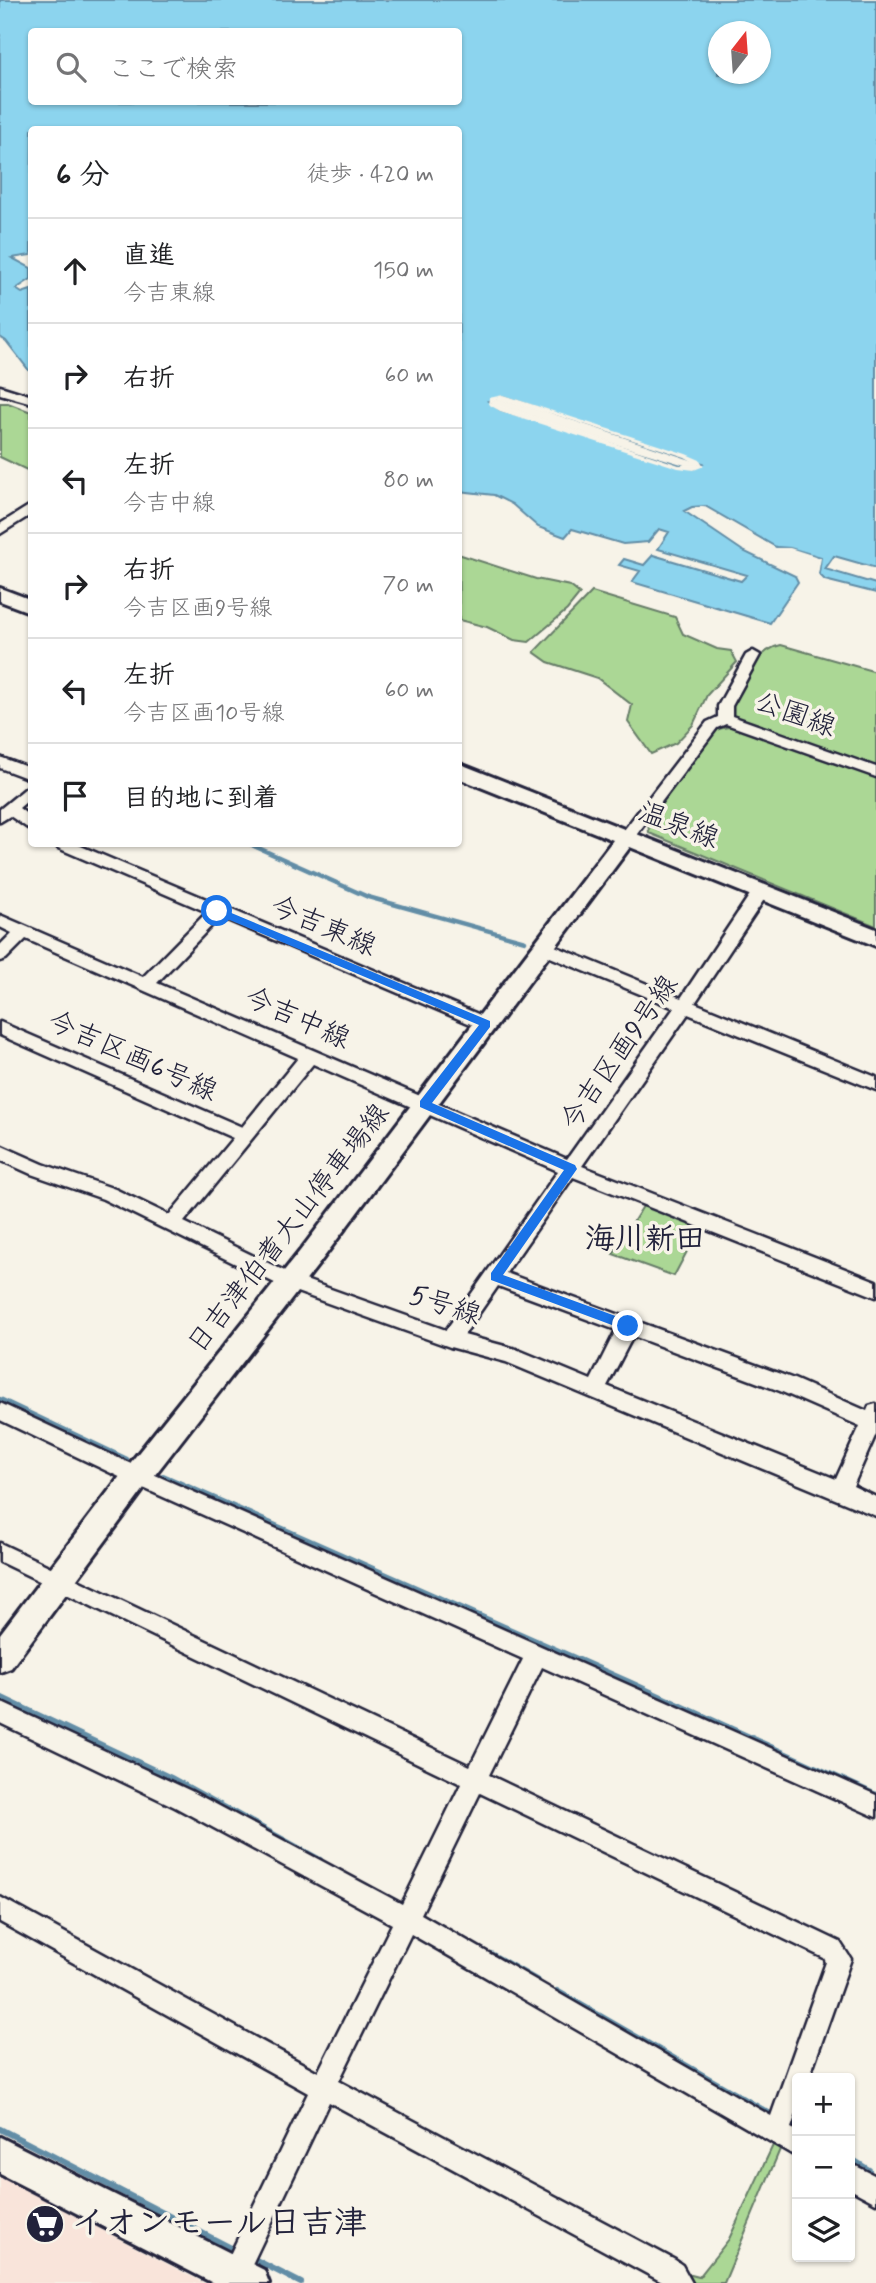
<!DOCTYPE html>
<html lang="ja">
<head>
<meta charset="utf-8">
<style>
  :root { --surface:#fff; --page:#f6f6f6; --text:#202124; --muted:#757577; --line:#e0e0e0 }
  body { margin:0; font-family:Mynerve,"Klee One",sans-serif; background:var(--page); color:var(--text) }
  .controls { position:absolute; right:21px; bottom:21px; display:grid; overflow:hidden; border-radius:7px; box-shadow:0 2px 5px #0004 }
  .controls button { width:63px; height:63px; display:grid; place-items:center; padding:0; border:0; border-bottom:2px solid var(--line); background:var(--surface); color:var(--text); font:35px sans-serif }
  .compass { position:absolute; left:708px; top:21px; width:63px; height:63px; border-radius:50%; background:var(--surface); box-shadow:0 2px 5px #0004; rotate:17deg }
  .stop { position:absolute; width:21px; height:21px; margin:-16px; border:5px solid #1a73e8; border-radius:50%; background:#fff }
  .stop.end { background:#1a73e8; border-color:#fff; box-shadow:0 2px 7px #0008 }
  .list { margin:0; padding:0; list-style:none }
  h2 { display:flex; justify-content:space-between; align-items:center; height:91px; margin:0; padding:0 28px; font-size:30px }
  h2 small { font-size:23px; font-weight:400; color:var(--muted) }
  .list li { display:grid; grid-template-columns:46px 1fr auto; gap:21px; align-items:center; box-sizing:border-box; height:105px; padding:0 28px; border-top:2px solid var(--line) }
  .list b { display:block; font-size:26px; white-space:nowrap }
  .list p { margin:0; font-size:23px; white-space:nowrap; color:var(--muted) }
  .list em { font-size:23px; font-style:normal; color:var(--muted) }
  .icon { flex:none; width:38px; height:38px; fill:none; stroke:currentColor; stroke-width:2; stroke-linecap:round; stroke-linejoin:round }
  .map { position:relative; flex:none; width:876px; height:2283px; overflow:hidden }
  .search { position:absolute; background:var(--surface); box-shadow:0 2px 5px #0004; left:28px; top:28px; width:434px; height:77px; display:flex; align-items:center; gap:18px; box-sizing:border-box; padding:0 24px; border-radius:7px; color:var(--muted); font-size:26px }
  .panel { position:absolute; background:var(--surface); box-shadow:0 2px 5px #0004; left:28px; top:126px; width:434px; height:721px; border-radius:7px }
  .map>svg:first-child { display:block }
  .built { fill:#f9e4da }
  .green { fill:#abd795; stroke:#667c68; stroke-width:2 }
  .water { fill:#8cd4ee; stroke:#628da6; stroke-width:2; fill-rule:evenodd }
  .pier { fill:#f7f3e8; fill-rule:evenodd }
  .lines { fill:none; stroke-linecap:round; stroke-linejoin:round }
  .stream-far2 { stroke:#628da6; stroke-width:3.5 }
  .stream-far1 { stroke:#628da6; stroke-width:4.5 }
  .stream { stroke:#628da6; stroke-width:6 }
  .street-casing { stroke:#22223b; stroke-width:5 }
  .secondary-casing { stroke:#22223b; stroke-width:6 }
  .street { fill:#f7f3e8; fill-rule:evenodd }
  .secondary { fill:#f7f3e8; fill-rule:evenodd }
  .route { fill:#1a73e8 }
  .labels { text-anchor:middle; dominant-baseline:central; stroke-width:7; stroke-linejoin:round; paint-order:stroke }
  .street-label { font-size:28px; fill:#22223b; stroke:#f7f3e8 }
  .neighbourhood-label { font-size:30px; font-weight:bold; fill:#22223b; stroke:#f7f3e8 }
  .near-poi-label { font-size:33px; font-weight:bold; fill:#22223b; stroke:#f7f3e8; text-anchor:start }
</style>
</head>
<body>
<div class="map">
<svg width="876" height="2283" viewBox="0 0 876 2283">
  <rect width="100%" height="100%" fill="#f7f3e8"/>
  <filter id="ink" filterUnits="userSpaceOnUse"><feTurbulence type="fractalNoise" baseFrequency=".0143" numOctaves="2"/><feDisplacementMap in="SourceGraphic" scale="14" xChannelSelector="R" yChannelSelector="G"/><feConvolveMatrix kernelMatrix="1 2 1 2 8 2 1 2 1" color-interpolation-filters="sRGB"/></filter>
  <g filter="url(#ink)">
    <path class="built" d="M 0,2177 L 181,2271 L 204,2283 L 0,2283 Z"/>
    <g class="green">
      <path d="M 0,403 L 8,403 L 31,412 L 31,472 L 0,457 Z"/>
      <path d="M 458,554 L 536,579 L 570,586 L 580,594 L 567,610 L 529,642 L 514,640 L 487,627 L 459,620 Z"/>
      <path d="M 592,592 L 675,617 L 683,634 L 717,649 L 731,651 L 737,662 L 707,695 L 693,725 L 676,743 L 651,754 L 628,722 L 632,705 L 597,678 L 548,662 L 534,652 Z"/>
      <path d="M 781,645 L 876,672 L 876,767 L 733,716 L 729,709 C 741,687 754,650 781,645 Z"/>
      <path d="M 735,726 L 876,777 L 876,926 L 649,833 L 648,820 L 717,729 Z"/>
      <path d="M 645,1203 L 701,1225 L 674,1276 L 613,1254 Z"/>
      <path d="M 774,2143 L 781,2147 L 724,2283 L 682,2283 L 676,2271 L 699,2277 L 729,2239 Z"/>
    </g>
    <path class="water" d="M 0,0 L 876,0 L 876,568 L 834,556 L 825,569 L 876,584 L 876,593 L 825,580 L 819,574 L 821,557 L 790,548 L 776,547 L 705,506 L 692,507 L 684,511 L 743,551 L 795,576 L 798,582 L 770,623 L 632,582 L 640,571 L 619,565 L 624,559 L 644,565 L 653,555 L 741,581 L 747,575 L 658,549 L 669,532 L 659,529 L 648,542 L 623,544 L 572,529 L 565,537 L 538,527 L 512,504 L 494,495 L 459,491 L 458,130 L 32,130 L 31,255 L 12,258 L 31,268 L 31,279 L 16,289 L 22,293 L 31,290 L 31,373 L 6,341 L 0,337 ZM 32,32 L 458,32 L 458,102 L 32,102 ZM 718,32 L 760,32 L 760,74 L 718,74 ZM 503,396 L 703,463 L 694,469 L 500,410 L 488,401 Z"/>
    <g class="pier">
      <path d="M 503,395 L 686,454 L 700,460 L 704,466 L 694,470 L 678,468 L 500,411 L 488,404 L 489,398 ZM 498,399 L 553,414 L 685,457 L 699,465 L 679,465 L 491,402 Z"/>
      <path d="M 701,506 L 775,548 L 790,548 L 821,558 L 818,574 L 821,581 L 815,574 L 819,560 L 789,551 L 775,550 L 706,510 L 696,509 Z"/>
    </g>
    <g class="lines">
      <path class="stream-far2" d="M 249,844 L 258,848"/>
      <g class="stream-far1">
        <path d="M 254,846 L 368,897 L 525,941"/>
        <path d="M 0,1399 L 127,1459"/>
      </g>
      <g class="stream">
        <path d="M 163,1476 L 629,1682 L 876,1795"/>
        <path d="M 0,1697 L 171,1778 L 320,1860"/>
        <path d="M 491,1954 L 538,1981"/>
        <path d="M 557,1991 L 774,2116"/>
        <path d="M 790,2123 L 797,2127"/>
        <path d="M 0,2129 L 231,2248"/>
        <path d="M 850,2158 L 869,2170"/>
        <path d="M 252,2258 L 301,2283"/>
      </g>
      <g class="street-casing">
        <g id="street">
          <path d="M 0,386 L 32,396 L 32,403 L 0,394 Z"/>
          <path d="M 32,504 L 32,514 L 0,534 L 0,524 Z"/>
          <path d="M 753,651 L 760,655 L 732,706 L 732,716 L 876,767 L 876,777 L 726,724 L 717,728 L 631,842 L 621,842 L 618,838 L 621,834 L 707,722 L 718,717 L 718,706 L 746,655 Z"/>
          <path d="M 0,757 L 32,769 L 32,780 L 0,768 Z"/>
          <path d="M 32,783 L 32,797 L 19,808 L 32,818 L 32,831 L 10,816 L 0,822 L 0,809 Z"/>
          <path d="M 55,844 L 76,844 L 492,1020 L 494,1024 L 492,1028 L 480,1028 L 220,917 L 157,983 L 567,1159 L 674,1008 L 538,952 L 536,948 L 538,944 L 550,944 L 681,998 L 755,887 L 767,887 L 769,891 L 767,895 L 695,1003 L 876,1077 L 876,1090 L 688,1014 L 582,1166 L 876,1281 L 876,1297 L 573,1177 L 506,1273 L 794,1379 L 867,1411 L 869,1406 L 876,1404 L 876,1434 L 853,1486 L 876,1497 L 876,1516 L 506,1362 L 450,1347 L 283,1287 L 103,1199 L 31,1174 L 0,1160 L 0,1145 L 43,1164 L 115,1189 L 169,1215 L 233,1138 L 0,1035 L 0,1022 L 242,1127 L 298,1058 L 26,939 L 6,959 L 0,961 L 0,945 L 12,933 L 0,927 L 0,915 L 143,977 L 207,912 L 58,848 ZM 313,1064 L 558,1171 L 446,1330 L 297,1277 L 184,1222 ZM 498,1286 L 616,1330 L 591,1380 L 516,1349 L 464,1335 ZM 633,1336 L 780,1391 L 860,1426 L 836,1479 L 607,1386 Z"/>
          <path d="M 0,1403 L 144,1470 L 876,1795 L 876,1817 L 542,1667 L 489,1775 L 840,1942 L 851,1959 L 809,2078 L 797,2078 L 797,2111 L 791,2128 L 797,2131 L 797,2157 L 411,1934 L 339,2081 L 675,2260 L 682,2265 L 692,2283 L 664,2283 L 329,2102 L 243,2283 L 225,2283 L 221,2274 L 225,2265 L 308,2093 L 0,1922 L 0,1897 L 318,2072 L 392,1924 L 175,1807 L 0,1723 L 0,1702 L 191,1791 L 402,1904 L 461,1784 L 0,1562 L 0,1543 L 470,1766 L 523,1659 L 130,1482 L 0,1420 ZM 480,1793 L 824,1958 L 826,1962 L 771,2116 L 421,1914 Z"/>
          <path d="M 850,2163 L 876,2176 L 876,2203 L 850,2189 Z"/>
        </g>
      </g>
      <g class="secondary-casing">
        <g id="secondary">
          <path d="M 0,588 L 32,600 L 32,613 L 0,601 Z"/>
          <path d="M 458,763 L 876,929 L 876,946 L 630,847 L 318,1265 L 147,1485 L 11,1668 L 0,1672 L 0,1634 L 127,1467 L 300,1251 L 613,840 L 458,778 Z"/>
          <path d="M 0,2137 L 264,2270 L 269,2283 L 213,2283 L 0,2174 Z"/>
        </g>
      </g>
      <use href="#street" class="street"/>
      <use href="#secondary" class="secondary"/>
    </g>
  </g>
  <path class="route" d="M 217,907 L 490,1021 L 490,1027 L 432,1103 L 575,1165 L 577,1169 L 503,1275 L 632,1322 L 632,1329 L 628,1331 L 491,1280 L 491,1273 L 564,1170 L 420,1107 L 420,1101 L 479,1025 L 213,913 L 213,908 Z"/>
  <defs>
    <g id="supermarket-disc" transform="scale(2.0125)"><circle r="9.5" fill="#22223b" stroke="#f7f3e8"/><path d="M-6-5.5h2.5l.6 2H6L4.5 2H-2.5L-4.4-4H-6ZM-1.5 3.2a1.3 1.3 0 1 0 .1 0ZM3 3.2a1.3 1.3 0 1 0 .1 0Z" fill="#fff"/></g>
  </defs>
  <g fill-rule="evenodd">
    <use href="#supermarket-disc" x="45" y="2224"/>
  </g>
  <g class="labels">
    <g class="street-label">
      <text transform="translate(795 715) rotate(20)">公園線</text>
      <text transform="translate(678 826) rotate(21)">温泉線</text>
      <text transform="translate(323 927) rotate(23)">今吉東線</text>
      <text transform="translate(297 1019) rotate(24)">今吉中線</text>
      <text transform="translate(620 1053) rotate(-55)">今吉区画9号線</text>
      <text transform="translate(132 1057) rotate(24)">今吉区画6号線</text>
      <text transform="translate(289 1229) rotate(-52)">日吉津伯耆大山停車場線</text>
      <text transform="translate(445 1306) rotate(18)">5号線</text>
    </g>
    <g class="neighbourhood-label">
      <text x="645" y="1239">海川新田</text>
    </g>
    <g class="near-poi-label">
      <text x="72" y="2224">イオンモール日吉津</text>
    </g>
  </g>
</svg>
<div class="controls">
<button>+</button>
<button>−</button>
<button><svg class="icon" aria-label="layers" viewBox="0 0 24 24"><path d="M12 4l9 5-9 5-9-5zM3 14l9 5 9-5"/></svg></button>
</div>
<svg class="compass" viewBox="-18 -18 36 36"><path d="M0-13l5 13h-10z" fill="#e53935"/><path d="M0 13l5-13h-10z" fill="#757577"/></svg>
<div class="stop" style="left:217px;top:911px"></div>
<div class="stop end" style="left:628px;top:1326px"></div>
<div class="search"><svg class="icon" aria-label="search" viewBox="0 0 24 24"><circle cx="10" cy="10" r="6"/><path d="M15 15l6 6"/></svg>ここで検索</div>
<section class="panel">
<h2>6 分<small>徒歩 · 420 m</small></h2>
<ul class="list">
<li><svg class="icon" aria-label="ahead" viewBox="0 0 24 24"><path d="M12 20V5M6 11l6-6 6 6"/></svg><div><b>直進</b><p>今吉東線</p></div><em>150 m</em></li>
<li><svg class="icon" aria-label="right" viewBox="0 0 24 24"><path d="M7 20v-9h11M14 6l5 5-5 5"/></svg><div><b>右折</b></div><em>60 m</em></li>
<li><svg class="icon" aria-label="left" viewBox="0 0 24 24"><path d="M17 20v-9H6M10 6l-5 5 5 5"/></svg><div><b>左折</b><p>今吉中線</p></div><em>80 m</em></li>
<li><svg class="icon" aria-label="right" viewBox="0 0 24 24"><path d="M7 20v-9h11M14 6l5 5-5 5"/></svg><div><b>右折</b><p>今吉区画9号線</p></div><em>70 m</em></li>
<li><svg class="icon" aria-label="left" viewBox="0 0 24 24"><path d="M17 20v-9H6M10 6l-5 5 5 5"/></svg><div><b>左折</b><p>今吉区画10号線</p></div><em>60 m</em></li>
<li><svg class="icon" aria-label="arrive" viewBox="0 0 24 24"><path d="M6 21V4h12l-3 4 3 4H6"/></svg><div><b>目的地に到着</b></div></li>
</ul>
</section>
</div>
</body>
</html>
